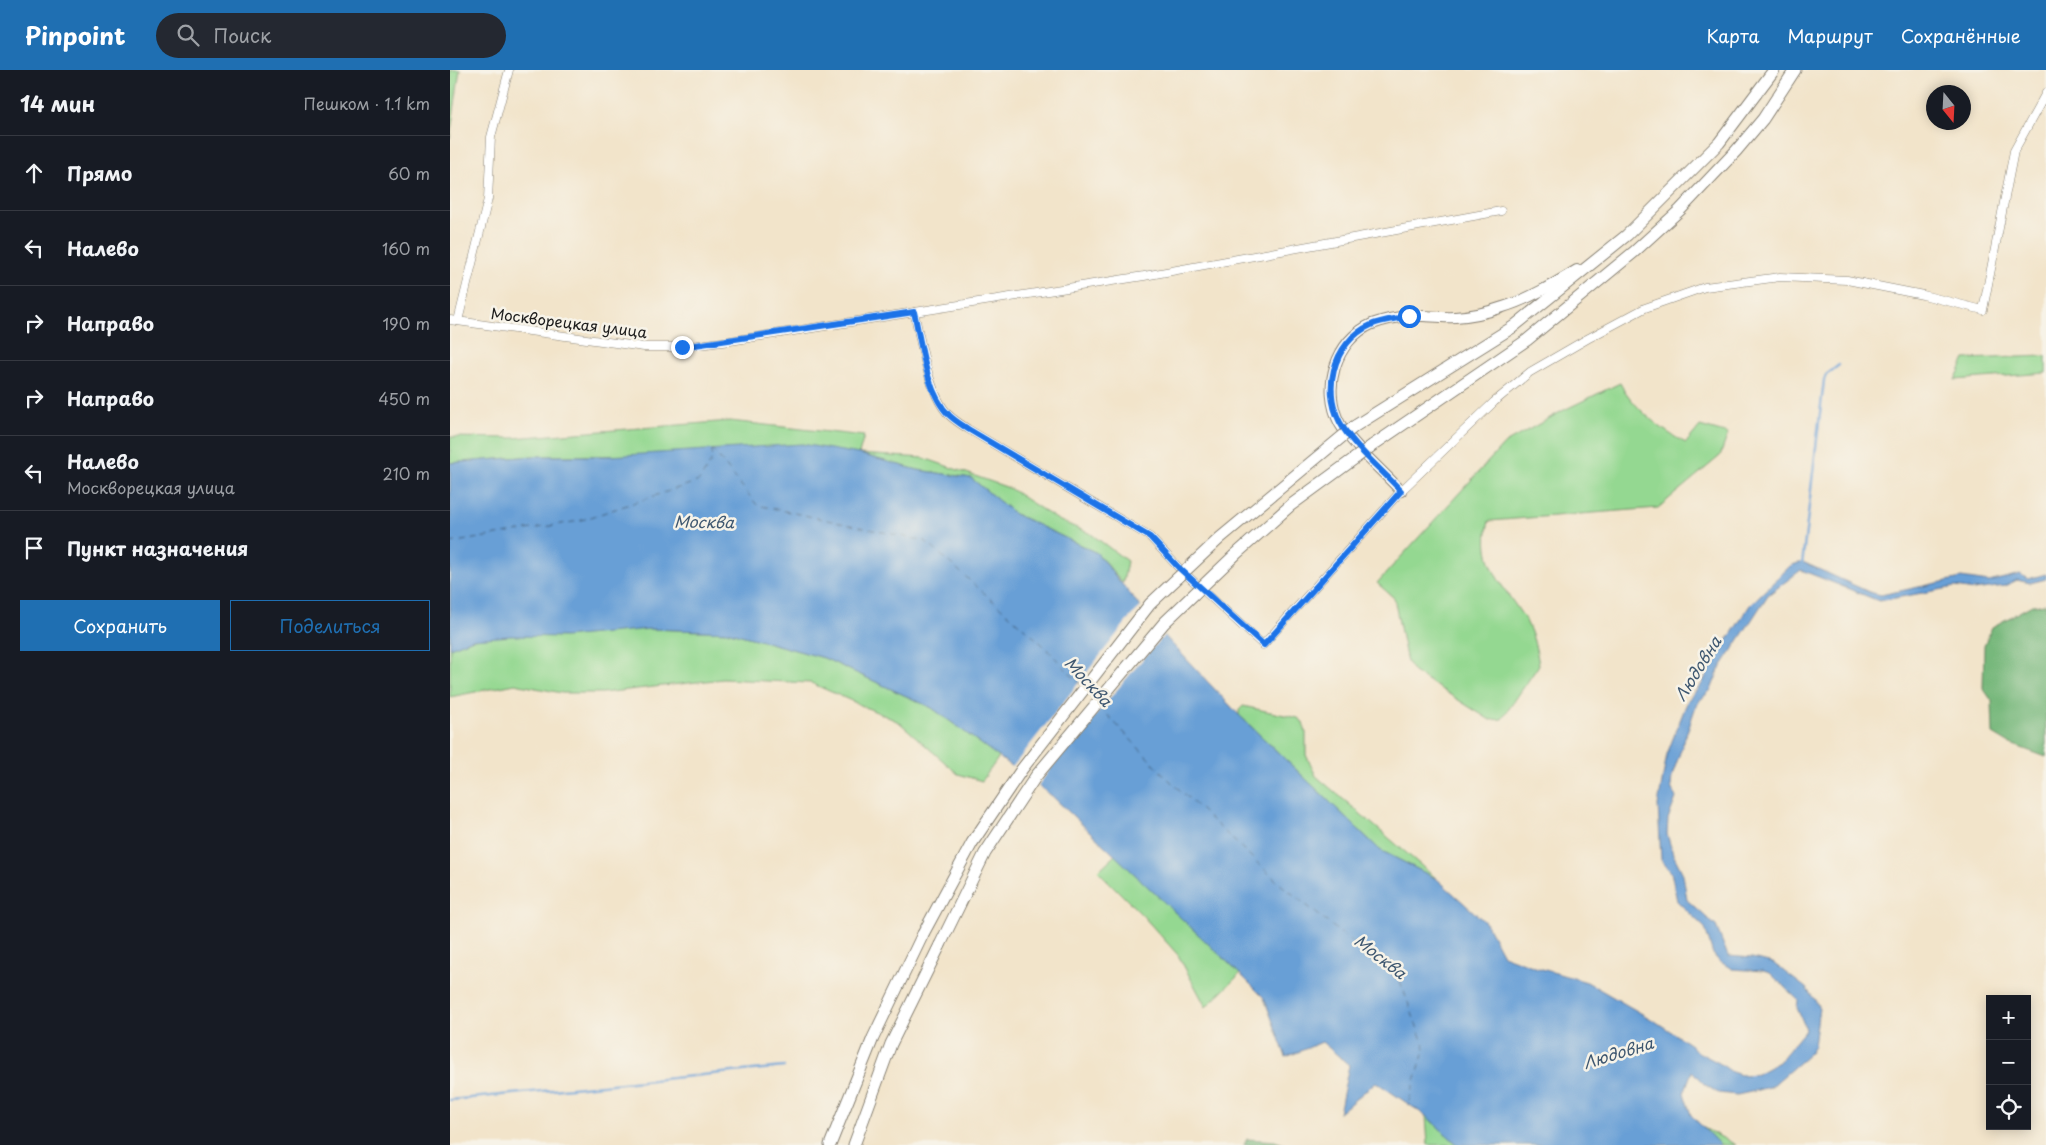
<!DOCTYPE html>
<html lang="ru">
<head>
<meta charset="utf-8">
<style>
  :root { --surface:#171b24; --page:#242831; --text:#f1f3f6; --muted:#9ea1a6; --line:#363941; --accent:#1f6fb2 }
  body { margin:0; font-family:"Playpen Sans",sans-serif; background:var(--page); color:var(--text) }
  .controls { position:absolute; right:15px; bottom:15px; display:grid; overflow:hidden; border-radius:0px; box-shadow:0 2px 12px #0003 }
  .controls button { width:45px; height:45px; display:grid; place-items:center; padding:0; border:0; border-bottom:1px solid var(--line); background:var(--surface); color:var(--text); font:25px sans-serif }
  .compass { position:absolute; left:1476px; top:15px; width:45px; height:45px; border-radius:50%; background:var(--surface); box-shadow:0 2px 12px #0003; rotate:162deg }
  .stop { position:absolute; width:15px; height:15px; margin:-11px; border:4px solid #1a73e8; border-radius:50%; background:#fff }
  .stop.end { background:#1a73e8; border-color:#fff; box-shadow:0 1px 5px #0008 }
  .list { margin:0; padding:0; list-style:none }
  h2 { display:flex; justify-content:space-between; align-items:center; height:65px; margin:0; padding:0 20px; font-size:21px }
  h2 small { font-size:16px; font-weight:400; color:var(--muted) }
  .list li { display:grid; grid-template-columns:32px 1fr auto; gap:15px; align-items:center; box-sizing:border-box; height:75px; padding:0 20px; border-top:1px solid var(--line) }
  .list b { display:block; font-size:19px; white-space:nowrap }
  .list p { margin:0; font-size:16px; white-space:nowrap; color:var(--muted) }
  .list em { font-size:16px; font-style:normal; color:var(--muted) }
  .actions { display:flex; gap:10px; padding:15px 20px }
  .actions a { flex:1; padding:11px 0; border:1px solid var(--accent); border-radius:0px; text-align:center; font-size:18px; color:var(--accent) }
  .actions .main { background:var(--accent); color:#fff }
  .icon { flex:none; width:28px; height:28px; fill:none; stroke:currentColor; stroke-width:2; stroke-linecap:round; stroke-linejoin:round }
  .map { position:relative; flex:none; width:1596px; height:1075px; overflow:hidden }
  header { display:flex; align-items:center; gap:30px; box-sizing:border-box; height:70px; padding:0 25px; background:var(--accent); color:#fff }
  header strong { font-size:24px }
  nav { display:flex; gap:28px; margin-inline-start:auto; font-size:18px }
  .search { width:350px; height:45px; background:var(--page); display:flex; align-items:center; gap:12px; box-sizing:border-box; padding:0 18px; border-radius:28px; color:var(--muted); font-size:19px }
  main { display:flex }
  aside { flex:1; background:var(--surface) }
  .map>svg:first-child { display:block }
  .green { fill:#94d891; stroke:#587a56 }
  .forest { fill:#77b87b; stroke:#4a6a4c }
  .water { fill:#689fd6; stroke:#425e79 }
  .pier { fill:#f2e4ca }
  .lines { fill:none; stroke-linecap:round; stroke-linejoin:round }
  .stream { stroke:#689fd6; stroke-width:2.5 }
  .ferry { stroke:#3e5770; stroke-width:1; stroke-dasharray:6 5; stroke-linecap:butt }
  .minor-casing { stroke:#878073; stroke-width:9 }
  .tertiary-casing { stroke:#878073; stroke-width:12 }
  .secondary-casing { stroke:#878073; stroke-width:13 }
  .minor { stroke:#fff; stroke-width:8 }
  .tertiary { stroke:#fff; stroke-width:10 }
  .secondary { stroke:#fff; stroke-width:11 }
  .secondary-bridge-casing { stroke:#878073; stroke-width:13; stroke-linecap:butt }
  .secondary-bridge { stroke:#fff; stroke-width:11 }
  .route { stroke:#1a73e8; stroke-width:6 }
  .labels { text-anchor:middle; dominant-baseline:central; stroke-width:5; stroke-linejoin:round; paint-order:stroke }
  .street-label { font-size:15px; fill:#1c1c1c; stroke:#f7f3e8 }
  .water-label { font-size:16px; font-style:italic; fill:#3e5770; stroke:#f7f3e8 }
</style>
</head>
<body>
<header>
<strong>Pinpoint</strong>
<div class="search"><svg class="icon" aria-label="search" viewBox="0 0 24 24"><circle cx="10" cy="10" r="6"/><path d="M15 15l6 6"/></svg>Поиск</div>
<nav><a>Карта</a><a>Маршрут</a><a>Сохранённые</a></nav>
</header>
<main>
<aside>
<h2>14 мин<small>Пешком · 1.1 km</small></h2>
<ul class="list">
<li><svg class="icon" aria-label="ahead" viewBox="0 0 24 24"><path d="M12 20V5M6 11l6-6 6 6"/></svg><div><b>Прямо</b></div><em>60 m</em></li>
<li><svg class="icon" aria-label="left" viewBox="0 0 24 24"><path d="M17 20v-9H6M10 6l-5 5 5 5"/></svg><div><b>Налево</b></div><em>160 m</em></li>
<li><svg class="icon" aria-label="right" viewBox="0 0 24 24"><path d="M7 20v-9h11M14 6l5 5-5 5"/></svg><div><b>Направо</b></div><em>190 m</em></li>
<li><svg class="icon" aria-label="right" viewBox="0 0 24 24"><path d="M7 20v-9h11M14 6l5 5-5 5"/></svg><div><b>Направо</b></div><em>450 m</em></li>
<li><svg class="icon" aria-label="left" viewBox="0 0 24 24"><path d="M17 20v-9H6M10 6l-5 5 5 5"/></svg><div><b>Налево</b><p>Москворецкая улица</p></div><em>210 m</em></li>
<li><svg class="icon" aria-label="arrive" viewBox="0 0 24 24"><path d="M6 21V4h12l-3 4 3 4H6"/></svg><div><b>Пункт назначения</b></div></li>
</ul>
<div class="actions"><a class="main">Сохранить</a><a>Поделиться</a></div>
</aside>
<div class="map">
<svg width="1596" height="1075" viewBox="0 0 1596 1075">
  <rect width="100%" height="100%" fill="#f7f3e8"/>
  <filter id="ink" filterUnits="userSpaceOnUse"><feTurbulence type="fractalNoise" baseFrequency=".02" numOctaves="2"/><feDisplacementMap in="SourceGraphic" scale="10" xChannelSelector="R" yChannelSelector="G"/><feConvolveMatrix kernelMatrix="1 2 1 2 8 2 1 2 1" color-interpolation-filters="sRGB"/></filter>
  <filter id="wash" filterUnits="userSpaceOnUse"><feTurbulence type="fractalNoise" baseFrequency=".0096" numOctaves="4" result="noise"/><feDisplacementMap in="SourceGraphic" scale="20" xChannelSelector="R" yChannelSelector="G"/><feGaussianBlur stdDeviation="1.12" result="paint"/><feColorMatrix in="noise" values="0 0 0 0 0 0 0 0 0 0 0 0 0 0 0 0 0 1.4 0 .05"/><feComposite in="paint" operator="in"/></filter>
  <g filter="url(#wash)">
    <rect width="100%" height="100%" fill="#f2e4ca"/>
    <g class="green">
      <path d="M 0,0 L 10,0 L 0,68 Z"/>
      <path d="M 1596,286 L 1596,303 L 1505,310 L 1515,289 Z"/>
      <path d="M 1170,313 C 1182,336 1213,362 1236,373 L 1250,356 L 1278,364 L 1270,386 L 1208,438 L 1039,451 C 1028,494 1055,517 1076,551 C 1083,564 1087,581 1089,595 L 1052,649 L 1040,650 L 964,602 L 957,592 L 944,528 L 927,513 L 1055,373 L 1114,340 Z"/>
      <path d="M 280,351 L 414,366 L 409,384 L 474,388 L 559,418 L 608,450 L 641,464 L 677,491 L 673,513 L 647,483 L 565,444 L 521,408 L 468,400 L 409,384 L 83,386 L 0,393 L 0,367 L 63,368 Z"/>
      <path d="M 200,559 L 280,562 L 374,588 L 482,638 L 549,687 L 532,711 L 508,704 L 449,652 L 361,613 L 273,609 L 152,623 L 112,623 L 65,614 L 0,627 L 0,578 L 23,569 L 61,565 Z"/>
      <path d="M 793,636 L 848,648 L 853,652 L 856,663 L 856,685 L 866,706 L 987,809 L 930,780 L 789,645 L 789,640 Z"/>
      <path d="M 665,785 L 790,904 L 756,937 L 728,885 L 694,847 L 648,801 Z"/>
      <path d="M 976,1046 L 1008,1075 L 978,1075 Z"/>
      <path d="M 1252,1057 L 1286,1075 L 1270,1075 Z"/>
    </g>
    <g class="forest">
      <path d="M 1596,534 L 1596,687 L 1558,673 L 1543,664 L 1542,631 L 1533,618 L 1534,576 L 1542,557 L 1582,535 Z"/>
      <path d="M 797,1069 L 825,1071 L 836,1075 L 794,1075 Z"/>
    </g>
    <path class="water" d="M 352,374 L 409,384 L 468,400 L 521,408 L 565,444 L 647,483 L 710,561 L 789,645 L 930,780 L 987,809 L 1036,853 L 1053,885 L 1085,897 L 1137,912 L 1208,953 L 1241,975 L 1246,981 L 1269,993 L 1282,1002 L 1291,1005 L 1307,1004 L 1329,992 L 1356,959 L 1347,938 L 1348,930 L 1320,903 L 1313,901 L 1282,899 L 1269,891 L 1263,884 L 1255,858 L 1227,831 L 1221,802 L 1211,790 L 1208,735 L 1217,684 L 1238,630 L 1252,614 L 1262,594 L 1300,535 L 1340,496 L 1348,493 L 1355,493 L 1419,522 L 1431,525 L 1511,508 L 1539,512 L 1570,504 L 1578,509 L 1596,504 L 1596,509 L 1580,513 L 1567,510 L 1555,516 L 1524,520 L 1505,517 L 1429,531 L 1351,500 L 1318,525 L 1269,600 L 1261,620 L 1247,633 L 1222,706 L 1221,717 L 1226,728 L 1218,749 L 1217,764 L 1223,784 L 1233,804 L 1237,830 L 1266,856 L 1278,886 L 1302,888 L 1323,893 L 1356,918 L 1365,930 L 1369,938 L 1364,976 L 1360,983 L 1322,1016 L 1301,1022 L 1287,1025 L 1268,1023 L 1254,1014 L 1242,1001 L 1234,1023 L 1241,1045 L 1270,1075 L 1008,1075 L 976,1046 L 926,1012 L 889,1043 L 899,995 L 872,972 L 836,987 L 814,928 L 790,904 L 602,726 L 482,638 L 374,588 L 280,562 L 200,559 L 115,567 L 61,566 L 23,569 L 0,578 L 0,393 L 83,386 L 160,386 Z"/>
    <path class="pier" d="M 693,535 L 716,564 L 698,583 L 600,699 L 587,718 L 561,699 L 681,546 Z"/>
    <g class="lines">
      <g class="stream">
        <path d="M 1352,495 L 1374,310 L 1376,305 L 1389,295"/>
        <path d="M 0,1030 L 334,997"/>
      </g>
      <g class="ferry">
        <path d="M 262,379 L 307,435 L 475,471 L 592,574 L 631,615"/>
        <path d="M 0,473 L 129,451 L 249,411 L 261,392 L 262,380"/>
        <path d="M 638,624 L 644,630"/>
        <path d="M 650,637 L 716,707 L 829,813 L 950,911 L 975,978 L 958,1034"/>
      </g>
    </g>
  </g>
  <g filter="url(#ink)">
    <g class="lines">
      <g class="minor-casing">
        <g id="minor">
          <path d="M 464,242 C 471,270 478,324 499,345 C 504,350 512,355 518,359 L 700,467 L 728,497 L 813,575 L 951,421 L 1044,332 L 1080,302 L 1137,269 L 1195,238 L 1255,217 L 1330,207 L 1397,210 L 1473,225 L 1533,240 L 1564,81 L 1596,23"/>
          <path d="M 0,250 L 194,277 L 233,277 L 280,271 L 694,206 L 1051,141"/>
          <path d="M 8,251 L 38,129 L 41,67 L 59,0"/>
        </g>
      </g>
      <g class="tertiary-casing">
        <path id="tertiary" d="M 951,421 C 933,401 903,376 890,354 C 871,319 885,270 922,254 C 933,250 948,247 959,246 C 974,245 990,248 1005,247 C 1020,246 1039,242 1053,237 C 1079,229 1104,214 1127,200"/>
      </g>
      <g class="secondary-casing">
        <g id="secondary">
          <path d="M 905,356 L 1063,257 L 1177,165 L 1269,73 L 1324,0"/>
          <path d="M 923,375 L 1077,270 L 1184,182 L 1230,140 L 1286,81 L 1313,49 L 1345,0"/>
          <path d="M 380,1075 L 423,968 L 473,864"/>
          <path d="M 404,1075 L 441,974 L 490,875"/>
        </g>
      </g>
      <use href="#minor" class="minor"/>
      <use href="#tertiary" class="tertiary"/>
      <use href="#secondary" class="secondary"/>
      <g class="secondary-bridge-casing">
        <g id="secondary-bridge">
          <path d="M 473,864 L 522,773 L 572,699 L 700,534 L 770,468 L 905,356"/>
          <path d="M 490,875 L 535,783 L 586,706 L 714,553 L 786,484 L 841,435 L 923,375"/>
        </g>
      </g>
      <use href="#secondary-bridge" class="secondary-bridge"/>
    </g>
  </g>
  <g class="lines" filter="url(#ink)">
    <path class="route" d="M 232,277 L 464,242 C 471,272 476,323 499,345 C 504,350 512,355 518,359 L 700,467 L 728,497 L 814,575 L 951,421 C 933,401 909,382 894,359 C 870,324 882,272 921,255 C 932,250 947,249 959,246"/>
  </g>
  <g class="labels">
    <g class="street-label">
      <text transform="translate(119 252) rotate(7)">Москворецкая улица</text>
    </g>
    <g class="water-label">
      <text transform="translate(254 451) rotate(1)">Москва</text>
      <text transform="translate(1247 598) rotate(-58)">Людовна</text>
      <text transform="translate(639 611) rotate(47)">Москва</text>
      <text transform="translate(931 886) rotate(38)">Москва</text>
      <text transform="translate(1168 982) rotate(-17)">Людовна</text>
    </g>
  </g>
</svg>
<div class="controls">
<button>+</button>
<button>−</button>
<button><svg class="icon" aria-label="locate" viewBox="0 0 24 24"><circle cx="12" cy="12" r="6"/><path d="M12 2v4M12 18v4M2 12h4M18 12h4"/></svg></button>
</div>
<svg class="compass" viewBox="-18 -18 36 36"><path d="M0-13l5 13h-10z" fill="#e53935"/><path d="M0 13l5-13h-10z" fill="#9ea1a6"/></svg>
<div class="stop" style="left:959px;top:246px"></div>
<div class="stop end" style="left:232px;top:277px"></div>
</div>
</main>
</body>
</html>
